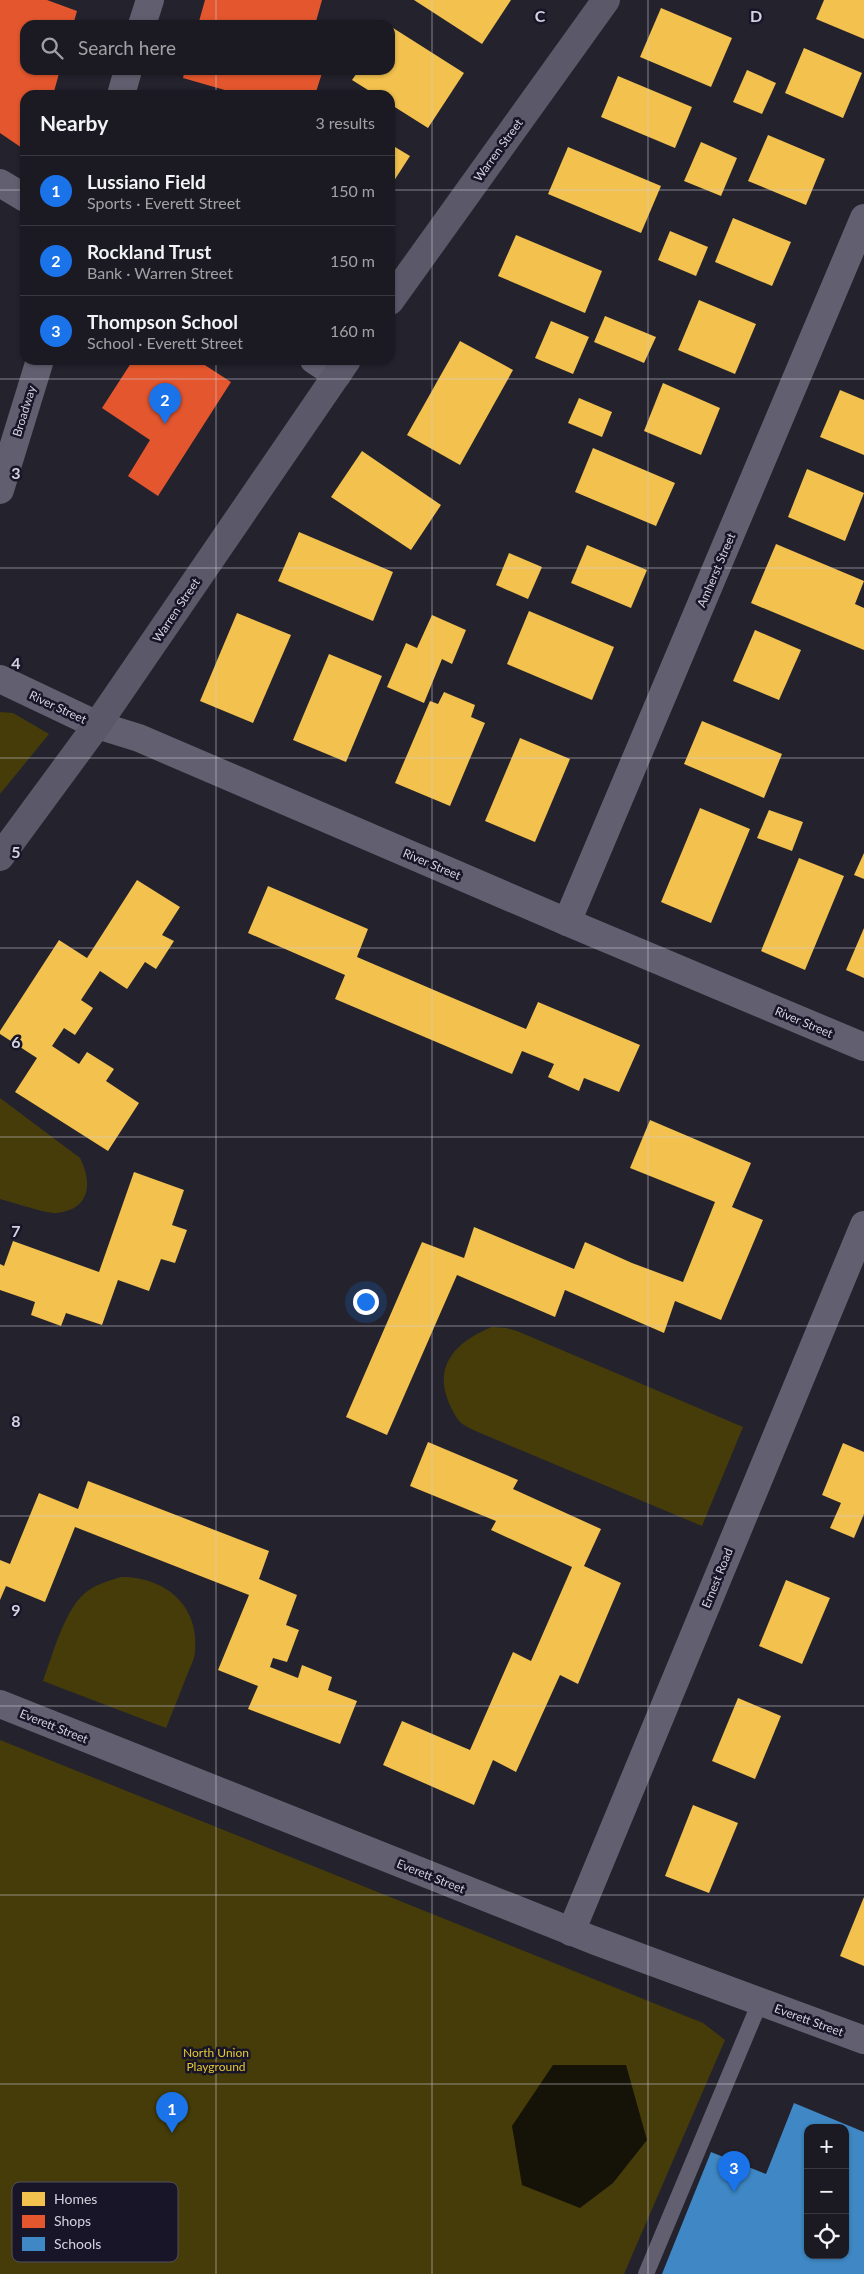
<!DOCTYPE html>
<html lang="en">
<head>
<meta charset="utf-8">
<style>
  :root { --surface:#1b1a22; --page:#28272f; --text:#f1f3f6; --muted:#a0a1a5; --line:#393840; --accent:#1a73e8 }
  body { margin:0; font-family:Lato,sans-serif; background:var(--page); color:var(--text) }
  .controls { position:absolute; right:15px; bottom:15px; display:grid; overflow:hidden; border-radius:10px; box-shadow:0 1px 4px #0004 }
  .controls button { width:45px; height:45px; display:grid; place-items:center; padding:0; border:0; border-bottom:1px solid var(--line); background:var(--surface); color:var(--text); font:25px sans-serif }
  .you { position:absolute; left:365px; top:1301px; width:18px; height:18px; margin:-12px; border:4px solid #fff; border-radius:50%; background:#1a73e8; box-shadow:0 0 0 8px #1a73e833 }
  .badge { display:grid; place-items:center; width:32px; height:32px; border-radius:50%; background:var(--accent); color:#fff; font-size:16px; font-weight:700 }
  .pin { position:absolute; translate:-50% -41px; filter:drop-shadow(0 1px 2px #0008) }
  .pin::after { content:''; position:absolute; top:26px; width:18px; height:15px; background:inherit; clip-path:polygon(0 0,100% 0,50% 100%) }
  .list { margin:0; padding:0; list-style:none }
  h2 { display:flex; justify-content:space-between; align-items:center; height:65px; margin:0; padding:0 20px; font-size:21px }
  h2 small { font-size:16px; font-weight:400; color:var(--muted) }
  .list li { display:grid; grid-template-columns:32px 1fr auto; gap:15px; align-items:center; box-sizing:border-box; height:70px; padding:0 20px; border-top:1px solid var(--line) }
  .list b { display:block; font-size:19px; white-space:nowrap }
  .list p { margin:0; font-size:16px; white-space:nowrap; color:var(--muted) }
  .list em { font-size:16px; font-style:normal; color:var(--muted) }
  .icon { flex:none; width:28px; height:28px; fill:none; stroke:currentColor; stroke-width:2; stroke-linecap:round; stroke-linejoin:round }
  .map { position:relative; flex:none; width:864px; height:2274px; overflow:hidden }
  .search { position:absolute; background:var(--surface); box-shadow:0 1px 4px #0004; left:20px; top:20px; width:375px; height:55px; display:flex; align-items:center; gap:12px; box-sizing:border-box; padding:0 18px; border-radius:15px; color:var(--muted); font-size:19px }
  .panel { position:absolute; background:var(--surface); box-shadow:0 1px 4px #0004; left:20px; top:90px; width:375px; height:275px; border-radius:15px }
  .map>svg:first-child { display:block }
  .green { fill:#453c0a }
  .water { fill:#151208 }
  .homes { fill:#f2c14e }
  .shops { fill:#e4572e }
  .schools { fill:#3f88c5; fill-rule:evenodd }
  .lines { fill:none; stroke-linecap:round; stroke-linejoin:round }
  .service { stroke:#625f70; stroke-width:16 }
  .minor { stroke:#625f70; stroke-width:28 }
  .tertiary { stroke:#625f70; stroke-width:28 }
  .secondary { stroke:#5b5969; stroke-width:28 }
  .primary { stroke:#615f6f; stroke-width:28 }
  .grid { fill:none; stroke:#d3d2e0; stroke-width:1; stroke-opacity:0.55 }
  .labels { text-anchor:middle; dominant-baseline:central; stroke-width:5; stroke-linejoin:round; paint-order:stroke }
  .street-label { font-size:12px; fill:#d3d2e0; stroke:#181528 }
  .park-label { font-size:12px; fill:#e3c731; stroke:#181528 }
  .key { fill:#181528; stroke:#504e5f; stroke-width:1 }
  .key-label { font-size:14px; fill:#d3d2e0 }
  .grid-label { font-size:16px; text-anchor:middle; font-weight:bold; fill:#d3d2e0; stroke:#181528; stroke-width:5; stroke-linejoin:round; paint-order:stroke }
</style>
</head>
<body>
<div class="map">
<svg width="864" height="2274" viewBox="0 0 864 2274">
  <rect width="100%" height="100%" fill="#24232d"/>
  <g class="green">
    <path d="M 0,712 L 13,713 L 49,734 L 0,794 Z"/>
    <path d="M 0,1098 L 80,1158 C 93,1184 90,1209 57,1213 C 47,1214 12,1202 0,1199 Z"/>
    <path d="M 492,1327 L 506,1328 L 517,1331 L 743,1427 L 702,1526 L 485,1435 C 478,1432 468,1428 461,1423 C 456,1418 452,1410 449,1403 C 432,1364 459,1340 492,1327 Z"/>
    <path d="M 121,1577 C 166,1577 200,1606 195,1653 C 194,1660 190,1668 187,1675 C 180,1693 173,1711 166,1728 L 43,1681 C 53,1654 64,1611 85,1593 C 96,1584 108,1581 121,1577 Z"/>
    <path d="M 0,1740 L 703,2023 L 725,2040 L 624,2274 L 0,2274 Z"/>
  </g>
  <path class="water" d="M 553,2065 L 626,2065 L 647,2140 L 613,2183 L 580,2208 L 522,2185 L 512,2126 Z"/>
  <g class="homes">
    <path d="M 414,0 L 511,0 L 482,44 Z"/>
    <path d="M 824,0 L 864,0 L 864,39 L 816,19 Z"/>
    <path d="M 661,8 L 732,38 L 711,87 L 640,57 Z"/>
    <path d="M 390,26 L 464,73 L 428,128 L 390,104 L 390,95 L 376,95 L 352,80 L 359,70 L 390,70 Z"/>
    <path d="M 804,48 L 862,73 L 843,118 L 785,93 Z"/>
    <path d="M 747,70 L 776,83 L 762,114 L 733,102 Z"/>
    <path d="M 618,76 L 692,107 L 675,148 L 601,117 Z"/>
    <path d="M 768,135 L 825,159 L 806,205 L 748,181 Z"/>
    <path d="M 701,142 L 737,158 L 721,196 L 684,181 Z"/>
    <path d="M 390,144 L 410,156 L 390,187 Z"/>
    <path d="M 568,147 L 661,186 L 641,233 L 548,194 Z"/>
    <path d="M 733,218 L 791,242 L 772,286 L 715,262 Z"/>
    <path d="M 670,231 L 708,247 L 696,276 L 658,260 Z"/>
    <path d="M 516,235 L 602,271 L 585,313 L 498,276 Z"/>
    <path d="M 699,300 L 756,324 L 735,374 L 678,350 Z"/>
    <path d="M 605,316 L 656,337 L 644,363 L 594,342 Z"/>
    <path d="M 551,321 L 589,337 L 573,374 L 535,358 Z"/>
    <path d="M 460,341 L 513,370 L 460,465 L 407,435 Z"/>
    <path d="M 663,383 L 720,408 L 701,455 L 644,431 Z"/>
    <path d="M 840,390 L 864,400 L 864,455 L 820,437 Z"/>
    <path d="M 579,398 L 612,412 L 602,437 L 568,423 Z"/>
    <path d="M 593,448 L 675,483 L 656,526 L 575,492 Z"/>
    <path d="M 362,451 L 441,505 L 411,550 L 331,497 Z"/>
    <path d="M 807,469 L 864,493 L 845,541 L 788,517 Z"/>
    <path d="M 299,532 L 393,572 L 373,621 L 278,581 Z"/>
    <path d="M 776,544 L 864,581 L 855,604 L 864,608 L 864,650 L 751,603 Z"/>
    <path d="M 587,545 L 647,570 L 631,608 L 571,583 Z"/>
    <path d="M 509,553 L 542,567 L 528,599 L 496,585 Z"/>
    <path d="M 529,611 L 614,647 L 592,700 L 507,664 Z"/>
    <path d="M 237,613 L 291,635 L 253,723 L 200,701 Z"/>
    <path d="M 432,615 L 466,630 L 452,664 L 442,659 L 424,703 L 387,687 L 406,643 L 417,648 Z"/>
    <path d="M 755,630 L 801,650 L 779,700 L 733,681 Z"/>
    <path d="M 329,654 L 382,676 L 346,762 L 293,740 Z"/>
    <path d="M 444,692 L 475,705 L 471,717 L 485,723 L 450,806 L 395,783 L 430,701 L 438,704 Z"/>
    <path d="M 702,721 L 782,754 L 764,798 L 684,764 Z"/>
    <path d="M 520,738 L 570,759 L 535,842 L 485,821 Z"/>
    <path d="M 700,808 L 750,829 L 711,923 L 661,902 Z"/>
    <path d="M 769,810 L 803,822 L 792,851 L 757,838 Z"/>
    <path d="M 864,853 L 864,879 L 854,875 Z"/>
    <path d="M 799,858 L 844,876 L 805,970 L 761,951 Z"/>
    <path d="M 137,880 L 180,907 L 162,935 L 174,941 L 156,969 L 145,962 L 127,989 L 100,971 L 81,1000 L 93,1008 L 75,1035 L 64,1028 L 52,1046 L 79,1064 L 87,1052 L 114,1069 L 106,1081 L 139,1103 L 108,1151 L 15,1092 L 37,1058 L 0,1034 L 0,1031 L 59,940 L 87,958 Z"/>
    <path d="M 268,886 L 368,929 L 357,957 L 441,993 L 526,1029 L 538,1002 L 640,1045 L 619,1092 L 584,1078 L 579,1091 L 548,1077 L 554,1064 L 522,1051 L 512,1074 L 335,999 L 345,975 L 248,933 Z"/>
    <path d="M 864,928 L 864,978 L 846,970 Z"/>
    <path d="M 650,1120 L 751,1163 L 732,1207 L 763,1220 L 721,1320 L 675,1301 L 664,1333 L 565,1290 L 555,1317 L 457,1275 L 387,1435 L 346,1417 L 422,1242 L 464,1258 L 474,1227 L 574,1269 L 585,1242 L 632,1263 L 683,1282 L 715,1202 L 630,1168 Z"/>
    <path d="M 134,1172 L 184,1190 L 172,1225 L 187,1230 L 175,1263 L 161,1259 L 149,1291 L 118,1280 L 102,1325 L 66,1313 L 61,1326 L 31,1315 L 35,1302 L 0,1290 L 0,1264 L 4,1266 L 13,1241 L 99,1272 Z"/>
    <path d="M 428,1442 L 518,1480 L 513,1489 L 601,1529 L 584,1566 L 621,1583 L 578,1684 L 560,1675 L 516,1772 L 493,1760 L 474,1805 L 383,1765 L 402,1721 L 470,1750 L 513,1652 L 531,1661 L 572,1567 L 491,1530 L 496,1521 L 410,1486 Z"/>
    <path d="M 843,1443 L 864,1452 L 864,1514 L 854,1538 L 830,1528 L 841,1503 L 822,1495 Z"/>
    <path d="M 88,1481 L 269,1551 L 259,1579 L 297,1595 L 286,1625 L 299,1630 L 287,1662 L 273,1658 L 270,1667 L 298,1678 L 302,1665 L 332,1677 L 328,1690 L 357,1701 L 340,1744 L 248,1709 L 258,1686 L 218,1670 L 249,1595 L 75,1527 L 45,1602 L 6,1586 L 0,1600 L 0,1560 L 10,1564 L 39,1493 L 78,1509 Z"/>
    <path d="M 786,1580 L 830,1598 L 802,1664 L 759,1646 Z"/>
    <path d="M 738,1698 L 781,1716 L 755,1779 L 712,1761 Z"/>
    <path d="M 693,1805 L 738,1823 L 709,1893 L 665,1876 Z"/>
    <path d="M 864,1897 L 864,1966 L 840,1956 Z"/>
  </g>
  <g class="shops">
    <path d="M 0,0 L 47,0 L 77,11 L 73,25 L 25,25 L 25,70 L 60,70 L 53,95 L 25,95 L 25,150 L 0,133 Z"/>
    <path d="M 205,0 L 322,0 L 315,25 L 198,25 Z"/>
    <path d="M 185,70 L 312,70 L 322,73 L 315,95 L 242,95 L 183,78 Z"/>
    <path d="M 133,360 L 197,360 L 231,382 L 158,496 L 128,476 L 150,440 L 102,408 Z"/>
  </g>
  <path class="schools" d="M 794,2103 L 864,2132 L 864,2274 L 662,2274 L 711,2152 L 766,2174 ZM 808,2128 L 845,2128 L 845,2255 L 808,2255 Z"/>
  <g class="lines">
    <path class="service" d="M 646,2274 L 760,2002"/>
    <g class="minor">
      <path d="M 0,183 L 25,198"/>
      <path d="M 314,360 L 337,375"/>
      <path d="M 567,922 L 864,218"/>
      <path d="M 0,1704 L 593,1940 L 864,2040"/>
      <path d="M 571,1932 L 864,1225"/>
    </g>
    <path class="tertiary" d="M 0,679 L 97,725 L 139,738 L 567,922 L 864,1047"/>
    <g class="secondary">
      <path d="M 390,301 L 606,0"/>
      <path d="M 0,857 L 97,725 L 347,360"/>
    </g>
    <g class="primary">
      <path d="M 142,25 L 150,0"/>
      <path d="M 121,95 L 128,70"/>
      <path d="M 0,490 L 40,360"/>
    </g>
  </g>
  <path class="grid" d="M 216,0 L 216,25M 432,0 L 432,2274M 648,0 L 648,2274M 216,70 L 216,95M 0,190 L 25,190M 390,190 L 864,190M 216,360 L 216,2274M 0,379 L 864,379M 0,568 L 864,568M 0,758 L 864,758M 0,948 L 864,948M 0,1137 L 864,1137M 0,1326 L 864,1326M 0,1516 L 864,1516M 0,1706 L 864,1706M 0,1895 L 864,1895M 0,2084 L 864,2084"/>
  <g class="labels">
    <g class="street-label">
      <text transform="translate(498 150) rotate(-54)">Warren Street</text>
      <text transform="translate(24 411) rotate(-73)">Broadway</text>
      <text transform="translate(716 570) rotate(-67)">Amherst Street</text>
      <text transform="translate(176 610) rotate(-56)">Warren Street</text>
      <text transform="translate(58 707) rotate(25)">River Street</text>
      <text transform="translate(432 864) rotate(23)">River Street</text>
      <text transform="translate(804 1022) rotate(23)">River Street</text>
      <text transform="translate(717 1578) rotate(-68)">Ernest Road</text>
      <text transform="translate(54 1726) rotate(22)">Everett Street</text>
      <text transform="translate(431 1876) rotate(22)">Everett Street</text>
      <text transform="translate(809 2020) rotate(20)">Everett Street</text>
    </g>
    <g class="park-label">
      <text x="216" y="2052">North Union<tspan x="216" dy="14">Playground</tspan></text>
    </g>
  </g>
  <rect x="12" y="2182" width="166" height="80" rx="8" class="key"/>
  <rect x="22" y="2192" width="23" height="14" fill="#f2c14e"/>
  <rect x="22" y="2215" width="23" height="13" fill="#e4572e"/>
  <rect x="22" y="2237" width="23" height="14" fill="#3f88c5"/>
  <g class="key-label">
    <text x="54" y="2204">Homes</text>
    <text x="54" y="2226">Shops</text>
    <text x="54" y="2249">Schools</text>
  </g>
  <g class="grid-label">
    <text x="540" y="22">C</text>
    <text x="756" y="22">D</text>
    <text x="16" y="479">3</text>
    <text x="16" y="669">4</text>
    <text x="16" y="858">5</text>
    <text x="16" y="1048">6</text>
    <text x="16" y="1237">7</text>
    <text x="16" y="1427">8</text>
    <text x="16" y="1616">9</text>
  </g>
</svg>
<div class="controls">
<button>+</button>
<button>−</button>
<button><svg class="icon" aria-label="locate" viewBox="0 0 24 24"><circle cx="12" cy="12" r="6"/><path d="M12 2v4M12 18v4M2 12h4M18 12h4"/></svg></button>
</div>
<div class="you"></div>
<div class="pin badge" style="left:172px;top:2133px">1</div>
<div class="pin badge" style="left:165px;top:424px">2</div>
<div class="pin badge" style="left:734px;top:2192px">3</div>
<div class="search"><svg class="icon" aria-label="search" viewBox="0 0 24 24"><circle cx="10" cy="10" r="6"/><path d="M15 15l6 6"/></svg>Search here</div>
<section class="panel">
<h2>Nearby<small>3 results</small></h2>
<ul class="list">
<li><span class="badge">1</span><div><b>Lussiano Field</b><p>Sports · Everett Street</p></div><em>150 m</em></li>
<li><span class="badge">2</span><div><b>Rockland Trust</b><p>Bank · Warren Street</p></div><em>150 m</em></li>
<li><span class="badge">3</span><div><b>Thompson School</b><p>School · Everett Street</p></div><em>160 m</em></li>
</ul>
</section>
</div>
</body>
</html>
